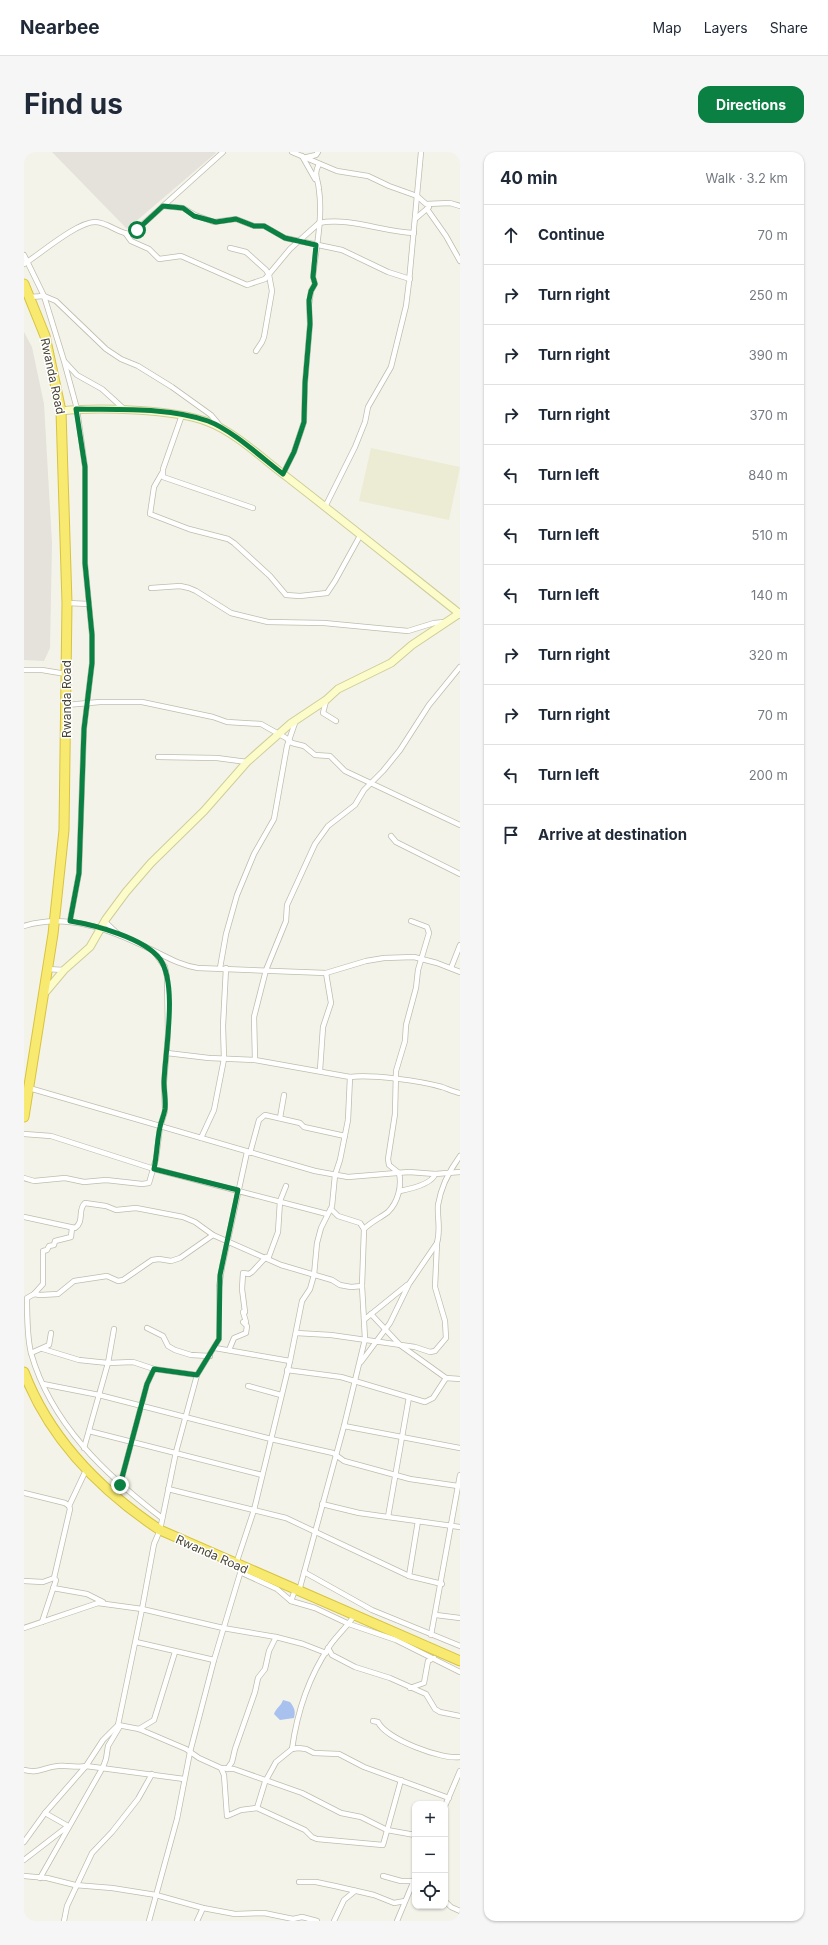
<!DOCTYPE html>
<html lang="en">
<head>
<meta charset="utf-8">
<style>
  :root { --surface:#fff; --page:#f6f6f7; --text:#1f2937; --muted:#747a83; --line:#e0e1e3; --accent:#0b8043 }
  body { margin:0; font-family:Inter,sans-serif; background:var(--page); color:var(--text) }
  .controls { position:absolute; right:12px; bottom:12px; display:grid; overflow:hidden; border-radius:8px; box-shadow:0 1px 3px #0004 }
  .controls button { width:36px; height:36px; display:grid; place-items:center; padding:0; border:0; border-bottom:1px solid var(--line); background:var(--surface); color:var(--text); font:20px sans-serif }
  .stop { position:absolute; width:12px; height:12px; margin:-9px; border:3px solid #0b8043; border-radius:50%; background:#fff }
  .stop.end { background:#0b8043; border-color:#fff; box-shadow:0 1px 4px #0008 }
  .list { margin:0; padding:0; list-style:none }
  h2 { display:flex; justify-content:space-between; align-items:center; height:52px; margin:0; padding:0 16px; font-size:17px }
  h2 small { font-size:13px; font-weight:400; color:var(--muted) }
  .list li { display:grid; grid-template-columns:26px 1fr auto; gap:12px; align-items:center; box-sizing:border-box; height:60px; padding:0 16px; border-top:1px solid var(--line) }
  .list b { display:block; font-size:15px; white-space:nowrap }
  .list em { font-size:13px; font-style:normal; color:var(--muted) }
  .icon { flex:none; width:22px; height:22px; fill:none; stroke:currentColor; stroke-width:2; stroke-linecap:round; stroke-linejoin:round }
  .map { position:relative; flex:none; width:436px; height:1769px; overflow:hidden; border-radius:12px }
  header { display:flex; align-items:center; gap:24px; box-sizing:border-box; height:56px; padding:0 20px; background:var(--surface); border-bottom:1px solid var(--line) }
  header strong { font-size:19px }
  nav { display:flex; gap:22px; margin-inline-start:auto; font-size:14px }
  .intro { display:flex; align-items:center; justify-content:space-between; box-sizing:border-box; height:96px; padding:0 24px }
  h1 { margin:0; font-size:28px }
  .button { padding:10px 18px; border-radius:12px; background:var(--accent); color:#fff; font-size:14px; font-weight:700 }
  main { display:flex; gap:24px; padding:0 24px }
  aside { flex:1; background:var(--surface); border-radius:12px; box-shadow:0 1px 3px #0004 }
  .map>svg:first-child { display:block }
  .industrial { fill:#e4e2db }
  .education { fill:#ecebd4 }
  .water { fill:#a9c1ee }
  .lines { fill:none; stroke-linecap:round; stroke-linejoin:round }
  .street-casing { stroke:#bfbdac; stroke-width:6 }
  .secondary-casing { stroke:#cfcd99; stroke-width:9 }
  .highway-casing { stroke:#d7c340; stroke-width:11 }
  .street { stroke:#fff; stroke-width:4.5 }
  .secondary { stroke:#fcfccb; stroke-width:7 }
  .highway { stroke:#f8ea70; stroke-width:9 }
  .route { stroke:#0b8043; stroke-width:5 }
  .labels { text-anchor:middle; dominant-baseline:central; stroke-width:3; stroke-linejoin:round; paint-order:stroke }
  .street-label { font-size:12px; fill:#484538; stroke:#fff }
</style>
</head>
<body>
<header>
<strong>Nearbee</strong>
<nav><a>Map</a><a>Layers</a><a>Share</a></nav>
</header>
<div class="intro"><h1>Find us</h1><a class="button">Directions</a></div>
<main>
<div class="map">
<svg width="436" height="1769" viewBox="0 0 436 1769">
  <rect width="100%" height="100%" fill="#f4f3e9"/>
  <g class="industrial">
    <path d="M 28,0 L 191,0 L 192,1 L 103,77 Z"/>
    <path d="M 0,180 L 8,195 L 20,252 L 28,391 L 26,496 L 20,509 L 0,508 Z"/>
  </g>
  <path class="education" d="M 347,296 L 436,315 L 425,368 L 335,349 Z"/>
  <path class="water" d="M 259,1548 L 266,1550 C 270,1555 272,1559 270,1566 L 256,1568 L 250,1562 C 252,1556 257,1554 259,1548 Z"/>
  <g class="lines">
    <g class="street-casing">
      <g id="street">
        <path d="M 268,0 L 313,19 L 344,24 L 365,34 L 393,44 L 402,52 L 426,51 L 436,54"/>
        <path d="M 278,4 L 291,27"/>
        <path d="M 283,5 L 292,3 L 294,0"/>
        <path d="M 139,54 L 159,56 L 171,63 L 190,70 L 212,67 L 230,74 L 240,74 L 261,86 L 318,98 L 364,120 L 386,127"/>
        <path d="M 403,57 L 422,84 L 436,109"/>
        <path d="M 391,67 L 405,55"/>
        <path d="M 102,82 L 107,89 L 125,97 L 135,107 L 157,104 L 223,133 L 241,127 L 266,97 L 295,71 C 326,65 359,80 390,81"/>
        <path d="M 206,96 L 222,100 L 242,118 L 245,123 L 248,139 L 240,185 L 238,190 L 232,199"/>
        <path d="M 0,103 L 20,144 L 40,209 L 53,257 L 61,315 L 61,411 L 68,483 L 68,511 L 60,577 L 55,721 L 46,769"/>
        <path d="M 0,112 C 16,102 53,70 71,70 C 84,70 96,83 108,82 L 199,0"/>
        <path d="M 6,145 L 20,144 L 32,149 L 82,197 L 97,207 L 114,214 L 148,235 L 187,263 L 197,275"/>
        <path d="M 41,210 L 53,223 L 78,237 L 100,257"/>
        <path d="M 158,263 L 139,317 L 139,325 L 229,356"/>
        <path d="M 138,321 L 130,335 L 126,362 L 165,377 L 204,387 L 210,391 L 246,424 L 262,443 L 276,444 L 303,441 L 311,429 L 337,382"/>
        <path d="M 259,322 L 270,300 L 280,270 L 281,231 L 286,172 L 285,153 L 287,139 L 291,132 L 289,125 C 292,96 299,66 295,38 C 294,25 289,24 295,12"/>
        <path d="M 301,355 L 331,295 L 341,270 L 344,255 L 367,215 L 382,154 L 385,130 L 397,0"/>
        <path d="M 127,436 L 156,434 L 165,436 L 172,439 L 207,461 L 244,470 L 300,471 L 384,479 L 410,471 L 421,470"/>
        <path d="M 43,451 L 65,452"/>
        <path d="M 0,518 L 18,518 L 42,522"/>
        <path d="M 302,549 L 299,561 L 312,569"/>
        <path d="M 42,553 L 76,550 L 118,550 L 189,565 L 203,570 L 237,572 L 262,586 L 268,591 L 280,594 L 291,603 L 306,604 L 321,619 L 436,673"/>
        <path d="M 134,605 L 193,606 L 223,610"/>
        <path d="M 367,684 L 372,690 L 436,722"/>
        <path d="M 80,769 L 94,782"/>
        <path d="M 0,774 C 43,761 85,777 124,796 C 141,804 155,813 174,816 L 302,821 L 342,809 L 360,806 L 390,805 L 413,811 L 436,820"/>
        <path d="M 196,816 L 202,782 L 213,743 L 230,702 L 250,667 L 263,594 L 272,568"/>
        <path d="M 427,816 L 436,793"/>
        <path d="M 23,817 L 40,818"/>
        <path d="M 143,901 L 185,906 L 231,908 L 326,925 L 324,968 L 316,1008 L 311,1023 L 308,1054 L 297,1076 L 293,1091 L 290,1123 L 286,1137 L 278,1149 L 266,1209 L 230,1358 L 212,1412"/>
        <path d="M 231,908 L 230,865 L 242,818 L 262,769 L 263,753 L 291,692 L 304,674 L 331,653 L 340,638 L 359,619 L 376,598 L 405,553 L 436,515"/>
        <path d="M 296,918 L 299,875 L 307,851 L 302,821"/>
        <path d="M 326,925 C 347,922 397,929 418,935 C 424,937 430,940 436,941"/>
        <path d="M 5,936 L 291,1019 L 324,1025 L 385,1020 L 411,1022 L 436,1020"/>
        <path d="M 256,966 L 260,943"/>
        <path d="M 0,982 L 27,984 L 130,1017 L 303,1062"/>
        <path d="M 177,986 L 190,958 L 200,907 L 199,874 L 202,816"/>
        <path d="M 226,1001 L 235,968 L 241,963 L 276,971 L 280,975 L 321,984"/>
        <path d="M 0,1026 L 10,1029 L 41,1026 L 60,1030 L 82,1028 L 118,1032 L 125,1031 L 132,1007 L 136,975 L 141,959 L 140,931 L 144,882 L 143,825 L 141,815 L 131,801"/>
        <path d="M 376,1039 C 386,1037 408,1032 411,1022"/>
        <path d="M 0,1065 L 51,1076 C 61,1069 53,1058 61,1051 L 82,1054 L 92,1058 L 112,1056 L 159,1065 L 171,1070 L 189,1083 L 257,1113 L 308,1128 L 316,1133 L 327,1135 L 338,1134"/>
        <path d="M 340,1077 C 347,1070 356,1066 364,1060 C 374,1050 378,1034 375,1021 L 365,1013 L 364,1007 L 371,962 L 372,919 L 381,889 L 382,873 L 392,836 L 394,818 L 405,781 L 403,775 L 387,769"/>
        <path d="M 244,1107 L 254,1080 L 256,1049 L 262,1034"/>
        <path d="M 10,1142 L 19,1132 L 19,1099 L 23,1098 L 25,1094 L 30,1093 L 31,1089 L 47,1085 L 48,1076"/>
        <path d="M 347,1162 L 376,1193 L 422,1226"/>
        <path d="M 341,1167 L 383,1133"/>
        <path d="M 123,1176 L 139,1184 L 144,1194 L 151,1198 L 167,1203 L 186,1204"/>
        <path d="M 272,1181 L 307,1183 L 391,1195 L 406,1200 L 411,1199 L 422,1186 L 421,1169 L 411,1135 L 413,1091"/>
        <path d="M 191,1196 L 266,1209"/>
        <path d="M 19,1197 L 55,1208 L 84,1211 L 109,1210 L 130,1217 L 173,1223"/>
        <path d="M 205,1198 L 210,1186 L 222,1181 L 223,1174 L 219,1170 L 222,1170 L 219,1160 L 221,1160 L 218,1137 L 219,1121 L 225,1122 L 228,1120 L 242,1105"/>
        <path d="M 7,1201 L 25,1193 L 27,1181"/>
        <path d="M 337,1210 L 366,1171 L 385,1132 L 413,1091 C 417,1077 413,1066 414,1053 C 417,1034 425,1019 436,1004"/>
        <path d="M 263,1218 L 317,1225 L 401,1250 L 409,1246 L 422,1226 L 436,1227"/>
        <path d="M 19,1232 L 75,1243 L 247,1287 L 309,1301 L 320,1309 L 386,1327 L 434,1334"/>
        <path d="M 224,1234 L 257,1243"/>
        <path d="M 320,1274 L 436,1296"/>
        <path d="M 65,1279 L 238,1323"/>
        <path d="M 60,1296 L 84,1211 L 90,1177"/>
        <path d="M 96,1333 L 123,1232 L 130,1217"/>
        <path d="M 144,1337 L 262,1366 L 385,1424 L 418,1432"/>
        <path d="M 0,1341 L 41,1351 L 45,1354 L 46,1357 L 30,1426 L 32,1428 L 18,1470"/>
        <path d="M 298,1352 L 335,1361 L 436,1375"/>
        <path d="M 45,1354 L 62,1318"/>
        <path d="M 364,1365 L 385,1245"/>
        <path d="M 138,1366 C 82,1323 27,1272 7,1201 C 3,1185 3,1163 3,1146 L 10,1142 L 16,1143 L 34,1142 L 50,1129 L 83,1124 L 94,1129 L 99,1128 L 128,1108 L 135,1107 L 147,1109 L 156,1106 L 189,1083"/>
        <path d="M 216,1420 L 253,1437 L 267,1449 L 291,1456 L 325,1472 L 372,1488 L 436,1520"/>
        <path d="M 280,1420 L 348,1458 L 436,1494"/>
        <path d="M 385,1424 L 394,1369"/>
        <path d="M 0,1429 L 19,1430 L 30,1426"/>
        <path d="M 29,1436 L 63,1442 L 79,1450"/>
        <path d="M 275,1439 L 320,1274 L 341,1187 L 338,1134 L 340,1077 L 336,1071 L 314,1064 L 307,1057"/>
        <path d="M 267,1449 L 271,1438"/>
        <path d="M 412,1463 L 436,1466"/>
        <path d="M 0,1476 L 74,1451 L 118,1457 L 130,1392 L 136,1378 L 152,1300 L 173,1223 L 195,1187 L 195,1135 L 198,1115 L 223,1000"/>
        <path d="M 407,1483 L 436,1323"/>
        <path d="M 112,1490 L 190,1508"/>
        <path d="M 304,1496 L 308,1503 L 331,1515 L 366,1526 L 402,1542 L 411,1557 L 416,1560 L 436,1564"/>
        <path d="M 386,1536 L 400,1531 L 404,1509 L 410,1506"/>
        <path d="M 349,1569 L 354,1570 C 362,1587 418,1608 436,1605"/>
        <path d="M 94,1573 L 115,1577 L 162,1597 L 175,1606 L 197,1616 L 210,1617 L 278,1641 L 317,1661 L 337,1665 L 363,1678 L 391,1683"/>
        <path d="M 115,1577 L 130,1568 L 151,1500"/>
        <path d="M 268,1597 C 273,1561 284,1526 305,1495 C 312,1484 323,1475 330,1464"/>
        <path d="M 197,1616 L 200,1623 L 203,1664 L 217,1658 L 233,1656 L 241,1630 L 252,1610 L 268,1597 L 274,1596 L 282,1597 L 290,1601 L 315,1602 L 340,1615 L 425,1646"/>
        <path d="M 203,1617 L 208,1610 L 211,1597 L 231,1540 L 234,1526 L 241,1517 L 245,1499 L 252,1485"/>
        <path d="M 0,1618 C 15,1622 20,1615 34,1614 C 43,1613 52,1616 62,1614 L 160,1627"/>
        <path d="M 421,1654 L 436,1619"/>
        <path d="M 233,1656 L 281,1678 L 288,1685 L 293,1687 L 359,1693 L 377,1628"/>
        <path d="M 0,1690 L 21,1661"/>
        <path d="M 0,1708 L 44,1674 L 21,1661 L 62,1614 L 79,1588 L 94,1573 L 118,1457 L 199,1476 L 252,1485 L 279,1492 L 302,1501"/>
        <path d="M 0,1724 L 23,1726 L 51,1733 L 88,1736 L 132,1743 L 179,1756 L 211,1762 L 240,1761 L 269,1767 L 278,1765 L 293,1769"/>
        <path d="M 359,1724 L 377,1729 L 391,1729"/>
        <path d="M 16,1726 L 79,1615 L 82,1607 L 84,1594 L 96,1574"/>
        <path d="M 275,1730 L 292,1730 L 311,1734 L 350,1743 L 370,1751 L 381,1749"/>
        <path d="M 421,1749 L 427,1755 L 436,1759"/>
        <path d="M 40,1769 L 43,1754 L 68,1701 L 88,1680 L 114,1647 L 128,1622"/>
        <path d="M 125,1769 L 153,1667 L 166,1600 L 190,1508 L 218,1415"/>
        <path d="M 173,1769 L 179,1756"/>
        <path d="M 310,1769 L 320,1748 L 331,1739"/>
        <path d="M 373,1769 L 391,1726"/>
      </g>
    </g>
    <g class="secondary-casing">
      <g id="secondary">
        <path d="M 37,259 C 73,255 150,257 184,270 C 211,280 240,308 263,325 C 321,370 378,416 436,462"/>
        <path d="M 19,843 L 40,818 L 66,795 L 82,767 L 102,740 L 127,711 L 180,659 L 223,610 L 266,572 L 302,548 L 314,537 L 367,511 L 388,493 L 436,461"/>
      </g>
    </g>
    <g class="highway-casing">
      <g id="highway">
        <path d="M 0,132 L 21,184 L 37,259 L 43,451 L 40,678 L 29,782 L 0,965"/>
        <path d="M 0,1220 C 26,1288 76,1338 136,1378 L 436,1509"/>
      </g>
    </g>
    <use href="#street" class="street"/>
    <use href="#secondary" class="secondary"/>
    <use href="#highway" class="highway"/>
  </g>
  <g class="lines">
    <path class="route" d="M 96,1333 L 123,1232 L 130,1217 L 173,1223 L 195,1187 L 196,1123 L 214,1038 L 130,1017 C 133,1003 133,988 136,975 C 137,969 140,964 141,957 C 142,948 140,939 140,930 C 141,899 154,833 136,807 C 120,786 71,773 46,769 L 55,721 L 60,577 L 68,511 L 68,483 L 61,411 L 61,315 L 52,257 C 94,258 144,255 184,269 C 208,278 238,306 259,322 L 270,300 L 280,270 L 281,231 L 286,172 L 285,148 L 287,139 L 291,132 L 289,125 L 292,93 L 261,86 L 240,74 L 230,74 L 212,67 L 192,70 L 170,64 L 159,56 L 139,54 L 113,78"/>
  </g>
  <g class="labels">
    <g class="street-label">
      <text transform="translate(29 224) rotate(78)">Rwanda Road</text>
      <text transform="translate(42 547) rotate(-90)">Rwanda Road</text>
      <text transform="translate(188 1402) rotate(24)">Rwanda Road</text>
    </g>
  </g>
</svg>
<div class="controls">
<button>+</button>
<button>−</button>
<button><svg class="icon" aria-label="locate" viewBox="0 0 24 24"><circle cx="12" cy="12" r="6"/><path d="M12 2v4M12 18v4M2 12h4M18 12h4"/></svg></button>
</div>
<div class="stop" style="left:113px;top:78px"></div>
<div class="stop end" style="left:96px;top:1333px"></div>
</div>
<aside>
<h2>40 min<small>Walk · 3.2 km</small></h2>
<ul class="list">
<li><svg class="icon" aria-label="ahead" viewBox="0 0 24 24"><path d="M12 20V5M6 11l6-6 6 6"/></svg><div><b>Continue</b></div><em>70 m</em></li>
<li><svg class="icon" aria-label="right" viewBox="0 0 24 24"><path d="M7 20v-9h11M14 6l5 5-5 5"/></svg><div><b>Turn right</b></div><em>250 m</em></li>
<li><svg class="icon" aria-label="right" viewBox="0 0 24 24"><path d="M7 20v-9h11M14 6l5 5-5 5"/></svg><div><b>Turn right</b></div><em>390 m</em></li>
<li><svg class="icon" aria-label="right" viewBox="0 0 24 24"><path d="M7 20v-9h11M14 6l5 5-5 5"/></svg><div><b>Turn right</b></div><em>370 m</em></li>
<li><svg class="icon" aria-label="left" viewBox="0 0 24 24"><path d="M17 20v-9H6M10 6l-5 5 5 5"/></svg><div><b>Turn left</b></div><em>840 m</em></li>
<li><svg class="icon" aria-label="left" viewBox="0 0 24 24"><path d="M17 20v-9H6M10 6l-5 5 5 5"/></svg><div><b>Turn left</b></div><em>510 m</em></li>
<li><svg class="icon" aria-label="left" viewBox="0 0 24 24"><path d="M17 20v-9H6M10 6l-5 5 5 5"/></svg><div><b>Turn left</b></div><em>140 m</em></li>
<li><svg class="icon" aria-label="right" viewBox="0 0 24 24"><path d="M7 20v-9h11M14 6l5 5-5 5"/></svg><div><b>Turn right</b></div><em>320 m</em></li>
<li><svg class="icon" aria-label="right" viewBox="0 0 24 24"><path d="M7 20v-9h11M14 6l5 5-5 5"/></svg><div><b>Turn right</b></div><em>70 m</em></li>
<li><svg class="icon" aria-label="left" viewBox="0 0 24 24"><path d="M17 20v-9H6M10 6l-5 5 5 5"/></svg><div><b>Turn left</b></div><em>200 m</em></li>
<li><svg class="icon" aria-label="arrive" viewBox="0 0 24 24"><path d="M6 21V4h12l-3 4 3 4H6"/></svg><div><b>Arrive at destination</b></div></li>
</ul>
</aside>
</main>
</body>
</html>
